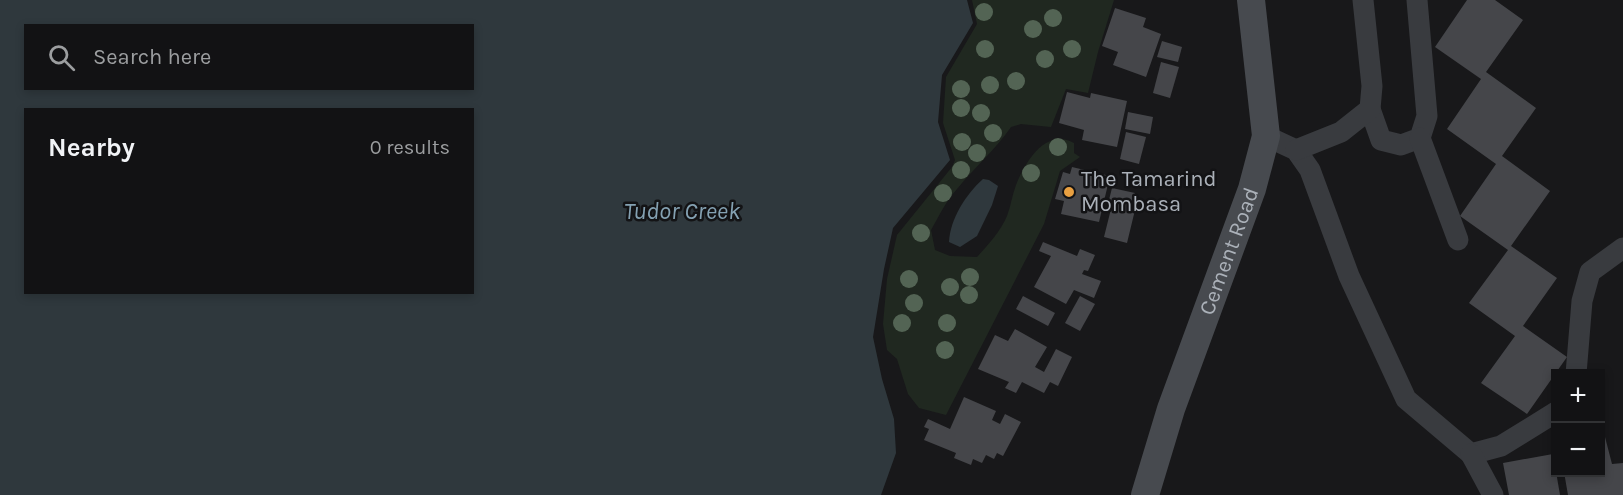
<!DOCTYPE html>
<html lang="en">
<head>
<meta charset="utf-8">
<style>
  :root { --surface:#121214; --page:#1f2022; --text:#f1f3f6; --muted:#9c9ea0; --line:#313234 }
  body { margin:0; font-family:Karla,sans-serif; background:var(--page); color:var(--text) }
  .controls { position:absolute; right:18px; bottom:18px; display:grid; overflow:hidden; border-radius:0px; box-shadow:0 3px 9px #0003 }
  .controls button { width:54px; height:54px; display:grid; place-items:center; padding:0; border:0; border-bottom:2px solid var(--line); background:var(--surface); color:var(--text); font:30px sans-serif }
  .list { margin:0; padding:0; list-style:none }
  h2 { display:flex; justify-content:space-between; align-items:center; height:78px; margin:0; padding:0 24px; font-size:26px }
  h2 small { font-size:20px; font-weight:400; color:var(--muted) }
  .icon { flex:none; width:33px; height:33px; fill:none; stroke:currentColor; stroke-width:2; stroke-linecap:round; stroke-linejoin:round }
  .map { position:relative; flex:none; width:1623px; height:495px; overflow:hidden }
  .search { position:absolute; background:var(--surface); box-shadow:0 3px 9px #0003; left:24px; top:24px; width:450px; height:66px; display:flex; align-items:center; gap:15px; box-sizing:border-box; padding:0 21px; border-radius:0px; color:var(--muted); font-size:22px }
  .panel { position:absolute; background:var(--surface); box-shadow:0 3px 9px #0003; left:24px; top:108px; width:450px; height:186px; border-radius:0px }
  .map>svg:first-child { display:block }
  .green { fill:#202820 }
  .water { fill:#2f383d; fill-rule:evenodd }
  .building { fill:#45464a }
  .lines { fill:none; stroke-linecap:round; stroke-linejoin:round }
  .minor { stroke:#393b3f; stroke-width:21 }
  .secondary { stroke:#474a4f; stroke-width:28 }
  .tree { fill:#536454 }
  .poi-dot { fill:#e9a041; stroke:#131315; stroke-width:2 }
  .labels { text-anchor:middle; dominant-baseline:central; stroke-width:5; stroke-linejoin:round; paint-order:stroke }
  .poi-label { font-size:22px; fill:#abb1b9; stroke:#131315; text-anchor:start }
  .street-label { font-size:22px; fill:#abb1b9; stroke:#131315 }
  .water-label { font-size:24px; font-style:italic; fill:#84a1b2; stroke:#131315 }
</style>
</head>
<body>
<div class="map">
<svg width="1623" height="495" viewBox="0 0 1623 495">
  <rect width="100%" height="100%" fill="#18181a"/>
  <path class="green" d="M 972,0 L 1114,0 L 1098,52 L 1088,93 L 1066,89 L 1051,127 L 1021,124 L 1011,127 C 995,150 974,168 957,189 C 946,201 939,216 931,230 L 935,250 L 950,256 L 977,257 C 988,245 1000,232 1007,216 C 1011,206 1012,195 1016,185 C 1025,162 1046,127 1074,143 L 1074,153 L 1080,157 L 1060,171 L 1044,224 L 946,415 L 919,408 L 908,394 L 897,359 L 887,350 L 883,324 L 887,279 L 897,235 L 952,167 L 955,160 L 943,123 L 946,77 L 977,24 Z"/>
  <g class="water">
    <path d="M 0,0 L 967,0 L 973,23 L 942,75 L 938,122 L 950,160 L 893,228 L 884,269 L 873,337 L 882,379 L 894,419 L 896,453 L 881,495 L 0,495 ZM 26,26 L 472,26 L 472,88 L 26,88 ZM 26,110 L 472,110 L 472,292 L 26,292 Z"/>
    <path d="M 983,179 L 989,180 L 998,186 L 992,205 L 977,236 L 960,247 L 949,242 C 950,219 966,194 983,179 Z"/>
  </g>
  <g class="building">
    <path d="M 1467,0 L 1495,0 L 1523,20 L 1486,72 L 1536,108 L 1502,156 L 1550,191 L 1511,246 L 1557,278 L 1523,326 L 1567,357 L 1527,414 L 1481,383 L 1515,336 L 1469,303 L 1508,250 L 1460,216 L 1496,164 L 1447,129 L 1481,79 L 1435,47 Z"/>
    <path d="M 1115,8 L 1146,18 L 1143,27 L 1161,34 L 1146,77 L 1113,65 L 1118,52 L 1102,46 Z"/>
    <path d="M 1162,41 L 1182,47 L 1178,62 L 1157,57 Z"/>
    <path d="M 1161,62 L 1179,67 L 1170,98 L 1153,93 Z"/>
    <path d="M 1067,92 L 1090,98 L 1091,93 L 1127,101 L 1117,147 L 1082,140 L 1084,130 L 1059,123 Z"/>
    <path d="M 1128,112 L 1153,117 L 1150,134 L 1125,129 Z"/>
    <path d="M 1126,132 L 1146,137 L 1139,164 L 1120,159 Z"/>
    <path d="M 1072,167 L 1110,176 L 1099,222 L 1061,214 L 1064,201 L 1055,199 L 1063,172 L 1070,174 Z"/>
    <path d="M 1112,188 L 1135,193 L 1131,209 L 1135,210 L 1127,243 L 1104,237 L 1111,209 L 1107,208 Z"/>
    <path d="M 1043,242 L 1077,256 L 1080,249 L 1095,255 L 1088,271 L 1084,270 L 1082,274 L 1101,281 L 1094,298 L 1074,290 L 1066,304 L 1034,287 L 1051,256 L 1039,251 Z"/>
    <path d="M 1023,296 L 1055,313 L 1048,326 L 1016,309 Z"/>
    <path d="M 1080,296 L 1095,304 L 1080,331 L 1065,323 Z"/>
    <path d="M 1015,329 L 1047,347 L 1035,367 L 1044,372 L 1056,349 L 1072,357 L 1058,386 L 1050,382 L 1044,393 L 1022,382 L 1016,393 L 1005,388 L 1009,382 L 978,369 L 995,335 L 1008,341 Z"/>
    <path d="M 964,397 L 996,411 L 992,420 L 1000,424 L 1005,414 L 1021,422 L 1003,456 L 997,453 L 994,459 L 986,455 L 982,463 L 973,459 L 971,465 L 954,458 L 956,453 L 924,440 L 929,429 L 924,427 L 928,419 L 950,429 Z"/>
    <path d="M 1605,437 L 1612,464 L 1623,463 L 1623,495 L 1568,495 L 1564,472 L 1600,472 L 1600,438 Z"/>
    <path d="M 1553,454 L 1560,495 L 1509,495 L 1503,463 Z"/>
  </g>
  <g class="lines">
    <g class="minor">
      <path d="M 1370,109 L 1381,140 L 1401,145 L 1420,138 L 1427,116 L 1417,0"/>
      <path d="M 1266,136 L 1296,150 L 1310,170 L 1349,276 L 1406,399 L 1471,454 L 1501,446 L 1556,412"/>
      <path d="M 1420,138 L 1458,240"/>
      <path d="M 1296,150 L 1341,132 L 1370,109 L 1372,86 L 1363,0"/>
      <path d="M 1576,374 L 1582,301 L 1590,272 L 1623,248"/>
      <path d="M 1471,454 L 1493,495"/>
    </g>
    <path class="secondary" id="s1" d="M 1145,495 L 1171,409 L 1252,189 L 1266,136 L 1251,0"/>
  </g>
  <g class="tree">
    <circle cx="984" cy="12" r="9"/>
    <circle cx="1053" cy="18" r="9"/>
    <circle cx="1033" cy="29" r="9"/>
    <circle cx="985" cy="49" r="9"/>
    <circle cx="1072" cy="49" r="9"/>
    <circle cx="1045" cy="59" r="9"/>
    <circle cx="1016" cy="81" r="9"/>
    <circle cx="990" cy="85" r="9"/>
    <circle cx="961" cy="89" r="9"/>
    <circle cx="961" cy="108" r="9"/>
    <circle cx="981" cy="113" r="9"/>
    <circle cx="993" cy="133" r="9"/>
    <circle cx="962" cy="142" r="9"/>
    <circle cx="1058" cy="147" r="9"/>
    <circle cx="977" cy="153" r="9"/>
    <circle cx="961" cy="170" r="9"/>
    <circle cx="1031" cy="173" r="9"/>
    <circle cx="943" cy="193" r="9"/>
    <circle cx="921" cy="233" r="9"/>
    <circle cx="970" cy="277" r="9"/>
    <circle cx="909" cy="279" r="9"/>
    <circle cx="950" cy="287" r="9"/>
    <circle cx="969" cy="295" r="9"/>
    <circle cx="914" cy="303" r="9"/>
    <circle cx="902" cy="323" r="9"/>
    <circle cx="947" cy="323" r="9"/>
    <circle cx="945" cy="350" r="9"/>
  </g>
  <circle class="poi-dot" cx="1069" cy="192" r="6"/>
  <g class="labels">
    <g class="poi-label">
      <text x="1081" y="179">The Tamarind<tspan x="1081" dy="25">Mombasa</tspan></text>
    </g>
    <g class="street-label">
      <text stroke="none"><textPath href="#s1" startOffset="258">Cement Road</textPath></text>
    </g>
    <g class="water-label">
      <text x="682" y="211">Tudor Creek</text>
    </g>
  </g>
</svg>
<div class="controls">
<button>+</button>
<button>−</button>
</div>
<div class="search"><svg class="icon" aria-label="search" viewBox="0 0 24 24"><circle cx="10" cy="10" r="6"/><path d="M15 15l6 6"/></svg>Search here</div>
<section class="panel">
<h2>Nearby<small>0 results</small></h2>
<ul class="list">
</ul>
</section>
</div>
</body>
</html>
